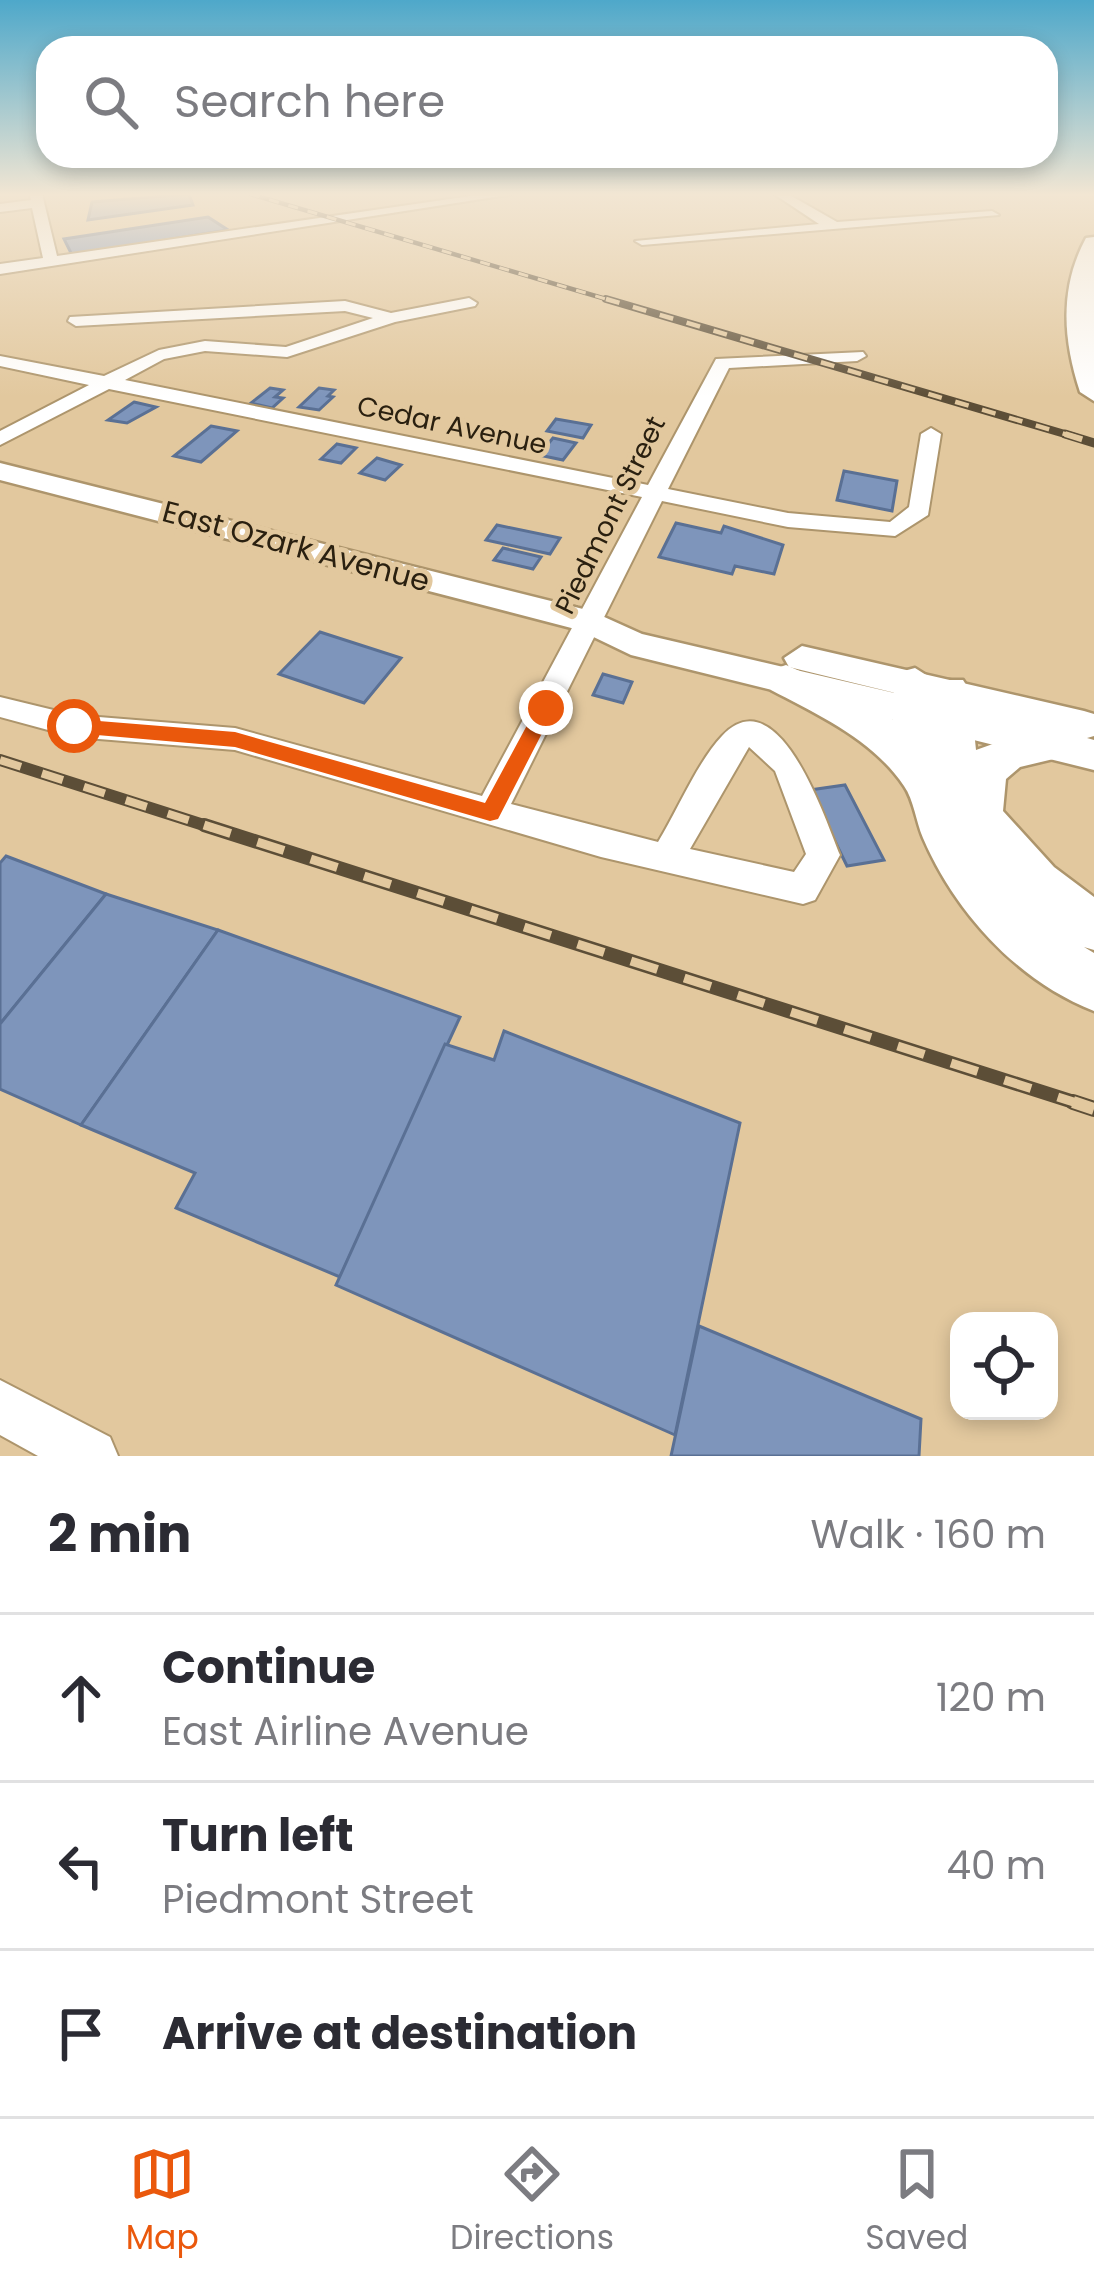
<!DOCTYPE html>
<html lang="en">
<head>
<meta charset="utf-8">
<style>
  :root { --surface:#fff; --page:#f2f2f3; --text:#2b2b33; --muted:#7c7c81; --line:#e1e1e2; --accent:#ea580c }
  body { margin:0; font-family:Poppins,sans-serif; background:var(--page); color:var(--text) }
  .controls { position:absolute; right:36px; bottom:36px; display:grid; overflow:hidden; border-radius:24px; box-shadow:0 6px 18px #0003 }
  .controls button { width:108px; height:108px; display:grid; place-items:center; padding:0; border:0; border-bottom:3px solid var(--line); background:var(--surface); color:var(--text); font:60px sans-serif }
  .stop { position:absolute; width:36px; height:36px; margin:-27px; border:9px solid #ea580c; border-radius:50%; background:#fff }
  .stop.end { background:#ea580c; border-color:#fff; box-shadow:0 3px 12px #0008 }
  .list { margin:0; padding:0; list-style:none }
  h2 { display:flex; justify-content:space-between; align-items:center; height:156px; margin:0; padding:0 48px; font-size:51px }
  h2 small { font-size:39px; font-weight:400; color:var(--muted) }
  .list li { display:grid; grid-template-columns:78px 1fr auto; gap:36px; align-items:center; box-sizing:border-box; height:168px; padding:0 48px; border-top:3px solid var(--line) }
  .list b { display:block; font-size:45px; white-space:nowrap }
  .list p { margin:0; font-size:39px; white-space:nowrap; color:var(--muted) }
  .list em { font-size:39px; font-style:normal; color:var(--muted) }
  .icon { flex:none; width:66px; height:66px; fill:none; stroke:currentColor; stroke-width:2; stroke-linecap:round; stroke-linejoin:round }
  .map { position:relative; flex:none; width:1094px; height:1456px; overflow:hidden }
  .search { position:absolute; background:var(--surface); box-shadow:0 6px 18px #0003; left:36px; right:36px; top:36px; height:132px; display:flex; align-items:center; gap:30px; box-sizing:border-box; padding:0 42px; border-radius:36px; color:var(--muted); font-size:45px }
  .sheet { height:660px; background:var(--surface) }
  nav { display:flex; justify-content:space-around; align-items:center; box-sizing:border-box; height:168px; border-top:3px solid var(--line); background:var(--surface); font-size:33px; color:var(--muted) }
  nav a { display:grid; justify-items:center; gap:6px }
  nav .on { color:var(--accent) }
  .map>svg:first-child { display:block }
  .building { fill:#7e95bb; stroke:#5a7094; stroke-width:3 }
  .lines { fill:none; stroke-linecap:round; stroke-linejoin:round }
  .minor-casing { stroke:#ad956c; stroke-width:4 }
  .major-casing { stroke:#ad956c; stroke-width:5 }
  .highway-casing { stroke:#ad956c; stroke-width:5 }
  .minor { fill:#fff; fill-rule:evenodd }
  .major { fill:#fff; fill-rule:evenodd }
  .highway { fill:#fff; fill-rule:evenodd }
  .rail-far5-casing { stroke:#5c4e37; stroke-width:4.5 }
  .rail-far4-casing { stroke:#5c4e37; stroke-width:8 }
  .rail-far3-casing { stroke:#5c4e37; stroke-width:9 }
  .rail-far2-casing { stroke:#5c4e37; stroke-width:12 }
  .rail-far1-casing { stroke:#5c4e37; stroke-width:14 }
  .rail-casing { stroke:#5c4e37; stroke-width:16 }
  .rail-far5 { stroke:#e2c89e; stroke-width:3; stroke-dasharray:10; stroke-linecap:butt }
  .rail-far4 { stroke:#e2c89e; stroke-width:4.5; stroke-dasharray:14; stroke-linecap:butt }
  .rail-far3 { stroke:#e2c89e; stroke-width:6; stroke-dasharray:18; stroke-linecap:butt }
  .rail-far2 { stroke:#e2c89e; stroke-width:8; stroke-dasharray:22; stroke-linecap:butt }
  .rail-far1 { stroke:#e2c89e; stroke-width:9; stroke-dasharray:28; stroke-linecap:butt }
  .rail { stroke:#e2c89e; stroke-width:12; stroke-dasharray:36; stroke-linecap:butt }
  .route { fill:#ea580c }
  .labels { text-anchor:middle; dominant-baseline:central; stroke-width:10; stroke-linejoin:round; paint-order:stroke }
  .far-street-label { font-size:27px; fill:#2a2010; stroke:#e2c89e }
  .street-label { font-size:30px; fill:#2a2010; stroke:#e2c89e }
</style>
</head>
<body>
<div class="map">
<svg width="1094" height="1456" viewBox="0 0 1094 1456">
  <rect width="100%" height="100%" fill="#e2c89e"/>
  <g class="building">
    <path d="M 189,194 L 193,205 L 88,220 L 92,202 Z"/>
    <path d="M 208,217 L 228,230 L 72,255 L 64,239 Z"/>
    <path d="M 270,388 L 283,390 L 275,397 L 283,398 L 272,408 L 251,403 Z"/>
    <path d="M 319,388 L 334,390 L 328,396 L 333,397 L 319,410 L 299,407 Z"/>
    <path d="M 134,402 L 156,407 L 127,423 L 108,420 Z"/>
    <path d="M 556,419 L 591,425 L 583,438 L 547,431 Z"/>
    <path d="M 211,426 L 237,431 L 201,462 L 174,456 Z"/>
    <path d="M 553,438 L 576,443 L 563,460 L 539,455 Z"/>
    <path d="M 337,444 L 356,448 L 341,463 L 321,459 Z"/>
    <path d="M 377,458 L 401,465 L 385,480 L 360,473 Z"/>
    <path d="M 844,471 L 897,481 L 892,511 L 837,500 Z"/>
    <path d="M 676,523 L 721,533 L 724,526 L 783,545 L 774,574 L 735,566 L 732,574 L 659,557 Z"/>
    <path d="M 497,525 L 560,538 L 550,554 L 486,540 Z"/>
    <path d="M 503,548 L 541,557 L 533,569 L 494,560 Z"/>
    <path d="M 320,632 L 401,658 L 364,703 L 279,674 Z"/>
    <path d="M 603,674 L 632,682 L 623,703 L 593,695 Z"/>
    <path d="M 845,785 L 884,860 L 847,866 L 810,790 Z"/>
    <path d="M 6,856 L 106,894 L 0,1024 L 0,863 Z"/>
    <path d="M 106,894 L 218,930 L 81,1125 L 0,1089 L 0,1024 Z"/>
    <path d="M 218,930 L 460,1017 L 340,1277 L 176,1208 L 195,1173 L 81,1125 Z"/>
    <path d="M 504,1031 L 740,1123 L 675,1435 L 336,1285 L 445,1044 L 494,1060 Z"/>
    <path d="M 699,1326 L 921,1419 L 919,1456 L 671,1456 Z"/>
  </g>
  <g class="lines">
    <g class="minor-casing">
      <g id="minor">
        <path d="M 30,194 L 42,194 L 57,256 L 484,194 L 514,194 L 0,274 L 0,264 L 43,258 L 32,208 L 0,212 L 0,204 L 31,200 Z"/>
        <path d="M 774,194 L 788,194 L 837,222 L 992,211 L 999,215 L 642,245 L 635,241 L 819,224 Z"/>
        <path d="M 469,298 L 477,303 L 475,306 L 395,322 L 287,357 L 205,351 L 164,359 L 125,380 L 648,485 L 716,359 L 863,352 L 866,356 L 857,361 L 729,368 L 668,489 L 788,513 L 890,522 L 909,507 L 921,434 L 931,428 L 941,434 L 928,515 L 895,536 L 788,527 L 662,501 L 511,804 L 658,842 C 677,811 698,761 722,736 C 779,675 826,822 840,855 L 815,900 L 803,904 L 601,857 L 235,750 L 74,737 L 0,717 L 0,697 L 74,715 L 235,728 L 482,796 L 642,497 L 109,389 L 0,445 L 0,431 L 89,385 L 0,366 L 0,356 L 104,376 L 159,350 L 205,341 L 286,347 L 373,318 L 345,311 L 76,326 L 68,321 L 70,317 L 345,301 L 391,313 ZM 749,747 L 775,771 L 806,854 L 794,872 L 690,849 Z"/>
        <path d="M 0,1380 L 110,1437 L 118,1456 L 38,1456 L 0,1435 Z"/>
      </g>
    </g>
    <g class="major-casing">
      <path id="major" d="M 0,463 L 591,611 L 642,634 L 920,699 L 789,667 L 784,658 L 802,646 L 1084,711 L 1094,714 L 1094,736 L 1087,738 L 1094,740 L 1094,770 L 631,655 L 579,630 L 0,480 Z"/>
    </g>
    <g class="highway-casing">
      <g id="highway">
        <path d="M 1094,237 L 1094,401 L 1080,392 C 1063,340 1059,288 1086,238 Z"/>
        <path d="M 786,665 L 876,705 L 893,720 L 894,683 L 900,672 L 915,668 L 934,680 L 963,680 L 970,691 L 976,750 L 1032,730 L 1066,732 L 1073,744 L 1066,756 L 1020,767 L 1006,779 L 1003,811 L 1054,867 L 1094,897 L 1094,950 L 1084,947 L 1094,953 L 1094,1011 C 1017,981 955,912 923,838 C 916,822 914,800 904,786 C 873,740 819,715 771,690 L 765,680 L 771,670 Z"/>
      </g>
    </g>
    <use href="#minor" class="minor"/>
    <use href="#major" class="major"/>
    <use href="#highway" class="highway"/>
    <g class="rail-far5-casing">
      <path id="rail-far5" d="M 250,194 L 616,302"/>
    </g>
    <g class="rail-far4-casing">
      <path id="rail-far4" d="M 606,299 L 1075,437"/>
    </g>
    <g class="rail-far3-casing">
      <path id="rail-far3" d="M 1065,434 L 1094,443"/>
    </g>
    <g class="rail-far2-casing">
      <path id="rail-far2" d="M 0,760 L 213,828"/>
    </g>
    <g class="rail-far1-casing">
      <path id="rail-far1" d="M 204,825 L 1083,1105"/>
    </g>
    <g class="rail-casing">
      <path id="rail" d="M 1073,1102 L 1094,1109"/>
    </g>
    <use href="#rail-far5" class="rail-far5"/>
    <use href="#rail-far4" class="rail-far4"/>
    <use href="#rail-far3" class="rail-far3"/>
    <use href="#rail-far2" class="rail-far2"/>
    <use href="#rail-far1" class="rail-far1"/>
    <use href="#rail" class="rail"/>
  </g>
  <linearGradient id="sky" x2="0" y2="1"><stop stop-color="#4ea8ca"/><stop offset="0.49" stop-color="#f2e6d3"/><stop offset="1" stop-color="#f2e6d3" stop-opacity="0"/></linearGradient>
  <rect width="1094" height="397" fill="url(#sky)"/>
  <path class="route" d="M 546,701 L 555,708 L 498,819 L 490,821 L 235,747 L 74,733 L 64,726 L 74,719 L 235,732 L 485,803 L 539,703 Z"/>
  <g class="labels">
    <g class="far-street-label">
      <text transform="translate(452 425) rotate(12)">Cedar Avenue</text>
      <text transform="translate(610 515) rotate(-64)">Piedmont Street</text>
    </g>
    <g class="street-label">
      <text transform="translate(296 546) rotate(15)">East Ozark Avenue</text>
    </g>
  </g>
</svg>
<div class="controls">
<button><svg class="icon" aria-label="locate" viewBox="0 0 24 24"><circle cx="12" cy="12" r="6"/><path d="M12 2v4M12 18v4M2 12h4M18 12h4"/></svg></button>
</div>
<div class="stop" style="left:74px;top:726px"></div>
<div class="stop end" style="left:546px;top:708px"></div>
<div class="search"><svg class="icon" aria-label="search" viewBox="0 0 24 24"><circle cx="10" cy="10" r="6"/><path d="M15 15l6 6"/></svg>Search here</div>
</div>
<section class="sheet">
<h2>2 min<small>Walk · 160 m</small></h2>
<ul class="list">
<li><svg class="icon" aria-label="ahead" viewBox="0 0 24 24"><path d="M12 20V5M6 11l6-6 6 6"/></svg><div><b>Continue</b><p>East Airline Avenue</p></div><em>120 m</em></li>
<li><svg class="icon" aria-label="left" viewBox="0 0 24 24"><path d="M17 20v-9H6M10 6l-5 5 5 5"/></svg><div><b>Turn left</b><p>Piedmont Street</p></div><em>40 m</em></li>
<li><svg class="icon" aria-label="arrive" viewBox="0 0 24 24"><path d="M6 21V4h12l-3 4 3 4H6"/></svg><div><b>Arrive at destination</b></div></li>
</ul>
</section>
<nav>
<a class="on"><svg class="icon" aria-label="map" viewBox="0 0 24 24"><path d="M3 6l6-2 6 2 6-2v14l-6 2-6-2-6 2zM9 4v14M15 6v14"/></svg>Map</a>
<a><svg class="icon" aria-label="directions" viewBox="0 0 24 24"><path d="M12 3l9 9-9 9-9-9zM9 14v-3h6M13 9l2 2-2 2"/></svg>Directions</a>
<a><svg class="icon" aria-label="saved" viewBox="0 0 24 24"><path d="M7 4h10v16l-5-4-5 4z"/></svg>Saved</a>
</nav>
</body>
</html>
